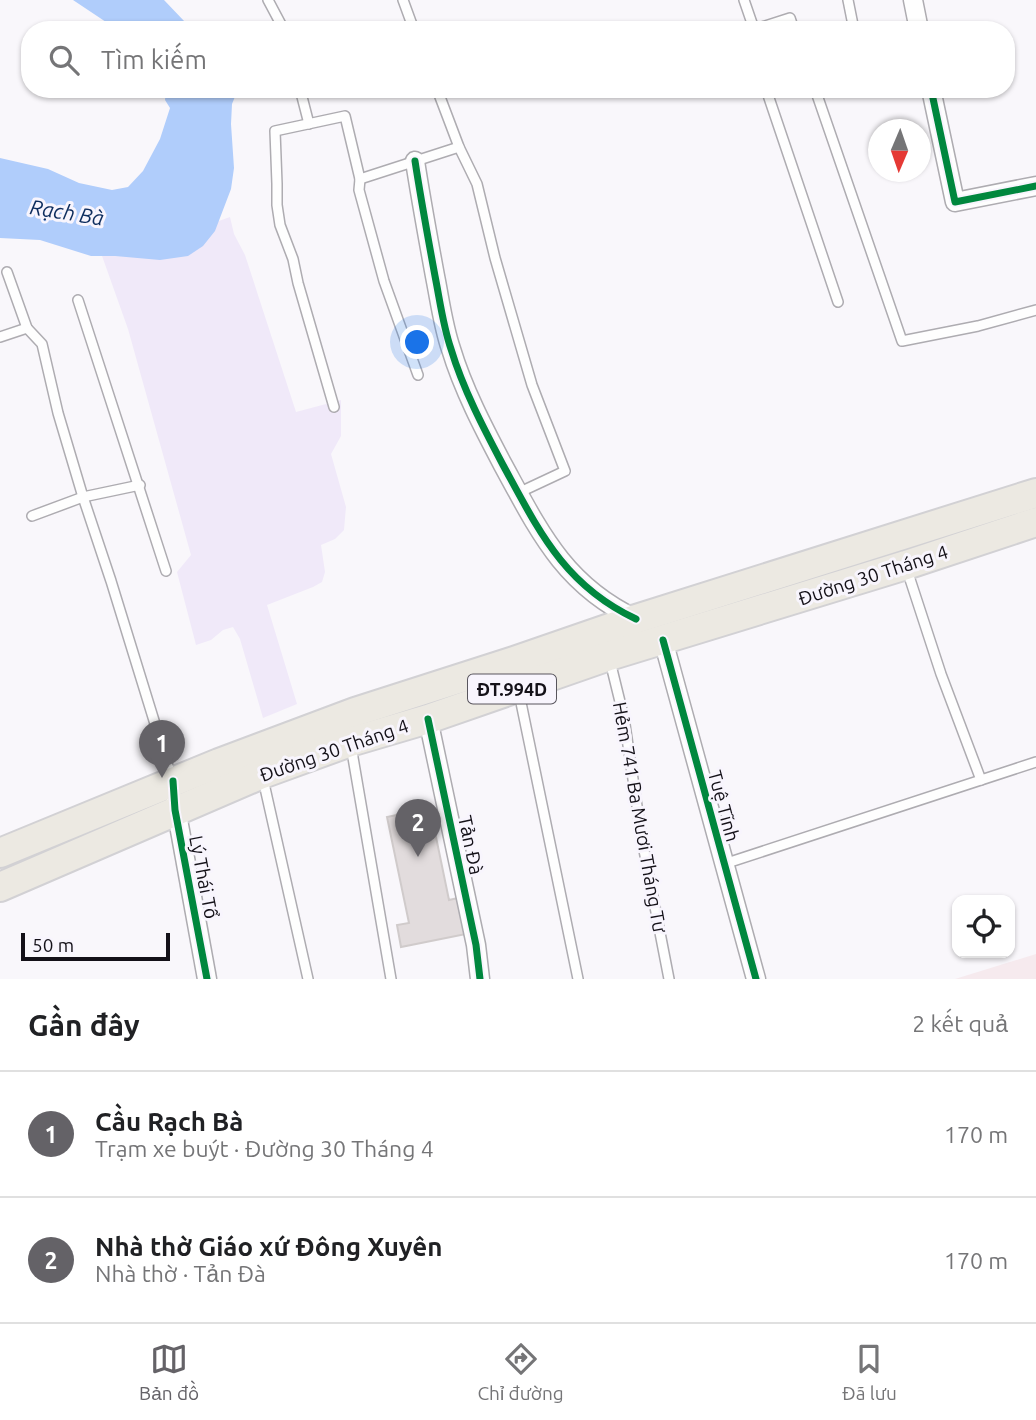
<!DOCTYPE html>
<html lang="vi">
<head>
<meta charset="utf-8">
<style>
  :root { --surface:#fff; --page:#f6f6f6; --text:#202124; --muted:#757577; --line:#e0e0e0; --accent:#646267 }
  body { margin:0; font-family:Ubuntu,sans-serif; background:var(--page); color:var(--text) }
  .controls { position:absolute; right:21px; bottom:21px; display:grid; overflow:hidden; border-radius:14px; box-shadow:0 2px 5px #0004 }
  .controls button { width:63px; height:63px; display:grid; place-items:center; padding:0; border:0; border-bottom:2px solid var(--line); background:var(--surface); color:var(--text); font:35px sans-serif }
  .compass { position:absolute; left:868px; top:119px; width:63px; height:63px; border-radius:50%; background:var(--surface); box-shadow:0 2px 5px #0004; rotate:182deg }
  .scale { position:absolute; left:21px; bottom:18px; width:149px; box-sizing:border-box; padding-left:7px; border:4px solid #141118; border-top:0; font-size:19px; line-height:24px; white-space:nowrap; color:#141118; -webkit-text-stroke:5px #f8f5fd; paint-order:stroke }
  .you { position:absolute; left:418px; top:343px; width:24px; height:24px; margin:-18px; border:5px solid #fff; border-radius:50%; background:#1a73e8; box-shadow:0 0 0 10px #1a73e833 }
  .badge { display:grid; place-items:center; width:46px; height:46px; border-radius:50%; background:var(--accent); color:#fff; font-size:23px; font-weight:700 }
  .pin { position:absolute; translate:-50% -58px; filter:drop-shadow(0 2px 4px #0008) }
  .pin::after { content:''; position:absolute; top:37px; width:24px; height:21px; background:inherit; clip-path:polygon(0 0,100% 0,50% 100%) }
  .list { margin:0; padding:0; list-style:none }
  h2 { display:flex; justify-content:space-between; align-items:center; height:91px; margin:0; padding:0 28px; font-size:30px }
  h2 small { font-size:23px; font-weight:400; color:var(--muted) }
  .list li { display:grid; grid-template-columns:46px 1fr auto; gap:21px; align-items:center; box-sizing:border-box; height:126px; padding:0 28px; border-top:2px solid var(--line) }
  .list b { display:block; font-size:26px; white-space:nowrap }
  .list p { margin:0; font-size:23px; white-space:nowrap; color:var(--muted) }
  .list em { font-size:23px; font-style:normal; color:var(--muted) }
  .icon { flex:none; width:38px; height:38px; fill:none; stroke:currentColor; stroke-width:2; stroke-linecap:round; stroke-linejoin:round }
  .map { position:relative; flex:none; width:1036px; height:979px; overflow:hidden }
  .search { position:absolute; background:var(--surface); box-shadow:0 2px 5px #0004; left:21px; right:21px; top:21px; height:77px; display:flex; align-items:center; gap:18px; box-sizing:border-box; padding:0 24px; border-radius:28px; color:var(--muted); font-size:26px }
  .sheet { height:343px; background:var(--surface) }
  nav { display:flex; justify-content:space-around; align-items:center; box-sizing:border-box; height:98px; border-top:2px solid var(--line); background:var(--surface); font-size:19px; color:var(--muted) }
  nav a { display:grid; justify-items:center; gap:4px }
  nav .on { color:var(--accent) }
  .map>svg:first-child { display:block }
  .industrial { fill:#f6eaee }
  .green { fill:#f0e9f9 }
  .water { fill:#b0cdfb }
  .building { fill:#e2dcdd; stroke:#d0cbcb; stroke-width:2 }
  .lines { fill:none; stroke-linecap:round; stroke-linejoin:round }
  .lane-casing { stroke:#aeacb1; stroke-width:12 }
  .street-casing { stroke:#aeacb1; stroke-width:21 }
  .primary-casing { stroke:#d2d1d4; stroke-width:32 }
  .lane { stroke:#fefefe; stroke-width:9 }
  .street { stroke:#fefefe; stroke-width:18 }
  .primary { stroke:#ece9e2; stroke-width:28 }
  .cycleway-casing { stroke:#f8f5fd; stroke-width:11 }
  .cycleway { stroke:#00873e; stroke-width:7 }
  .labels { text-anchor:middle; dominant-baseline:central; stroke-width:6; stroke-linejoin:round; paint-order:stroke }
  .shield { fill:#f8f5fd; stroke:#58555d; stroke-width:2 }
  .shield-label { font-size:18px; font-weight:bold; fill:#141118 }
  .street-label { font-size:19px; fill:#141118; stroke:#f8f5fd }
  .water-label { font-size:21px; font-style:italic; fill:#0d2d5e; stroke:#f8f5fd }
</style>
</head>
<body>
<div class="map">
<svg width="1036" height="979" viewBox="0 0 1036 979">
  <rect width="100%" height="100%" fill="#f9f7fb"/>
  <path class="industrial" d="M 1036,954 L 1036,979 L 955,979 Z"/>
  <path class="green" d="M 230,217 L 234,234 L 245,255 L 296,412 L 341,400 L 341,436 L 331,454 L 346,507 L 344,530 L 335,539 L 321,545 L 325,572 L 322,582 L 313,587 L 267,605 L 297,704 L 263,718 L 240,639 L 233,627 L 223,630 L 211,640 L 196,645 L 177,572 L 191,555 L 128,329 L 96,239 L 188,232 Z"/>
  <g class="water">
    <path d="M 73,0 L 164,0 L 185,22 L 197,30 L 118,30 Z"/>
    <path d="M 166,89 L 238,89 L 232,104 L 231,124 L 234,168 L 231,189 L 215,231 L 203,246 L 188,256 L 160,260 L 115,256 L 91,256 L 40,240 L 0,238 L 0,158 L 48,169 L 79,183 L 112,190 L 128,187 L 143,171 L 160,139 L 170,108 L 165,100 Z"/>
  </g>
  <path class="building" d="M 430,808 L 449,900 L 458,898 L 466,934 L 401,947 L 397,925 L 409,923 L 387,817 Z"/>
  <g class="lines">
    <g class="lane-casing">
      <g id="lane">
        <path d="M 268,0 L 284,30"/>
        <path d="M 403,0 L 414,30"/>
        <path d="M 744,0 L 754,29"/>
        <path d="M 848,0 L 854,30"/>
        <path d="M 753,30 L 790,18 L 794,30"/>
        <path d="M 300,89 L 309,124"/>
        <path d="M 437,89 L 459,147 L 477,184 L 495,258 L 532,385 L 565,471 L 518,493"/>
        <path d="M 766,89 L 838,302"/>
        <path d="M 815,89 L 902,341 L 978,326 L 1036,310"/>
        <path d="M 360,179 L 459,147"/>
        <path d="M 7,272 L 27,328 L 42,344 L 58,413 L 83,497 L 111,581 L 172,779"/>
        <path d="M 78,300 L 166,571"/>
        <path d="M 0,337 L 27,328"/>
        <path d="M 334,407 L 298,283 L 293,259 L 280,225 L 277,205 L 277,184 L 275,131 L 345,116 L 360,179 L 359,190 L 384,281 L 418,375"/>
        <path d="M 32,516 L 83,497 L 140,485"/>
        <path d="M 907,570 L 941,674 L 981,780"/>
        <path d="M 610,661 L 624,718 L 642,840 L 669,979"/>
        <path d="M 519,693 L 578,979"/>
        <path d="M 351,746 L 391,979"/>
        <path d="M 263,779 L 308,979"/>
        <path d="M 724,864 L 1036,762"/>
      </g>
    </g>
    <g class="street-casing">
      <g id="street">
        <path d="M 913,0 L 919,30"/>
        <path d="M 931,89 L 955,202 L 1036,186"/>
        <path d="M 415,161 C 421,200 428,238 435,276 C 440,301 443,326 451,349 C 463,389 484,429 503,465 C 539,531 564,585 636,619"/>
        <path d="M 663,640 L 756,979"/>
        <path d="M 428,719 L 476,945 L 480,979"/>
        <path d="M 175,803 L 207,979"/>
      </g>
    </g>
    <g class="primary-casing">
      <g id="primary">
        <path d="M 0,853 L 219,763 L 355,712 L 514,661 L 636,619 L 1036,493"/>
        <path d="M 0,887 L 262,774 L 350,742 L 428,719 L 609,656 L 906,565 L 1036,522"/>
      </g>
    </g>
    <use href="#lane" class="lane"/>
    <use href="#street" class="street"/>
    <use href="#primary" class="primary"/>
    <g class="cycleway-casing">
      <g id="cycleway">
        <path d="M 931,89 L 955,202 L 1036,186"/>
        <path d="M 415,161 C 421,200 428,238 435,276 C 440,301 443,326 451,349 C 463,389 484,429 503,465 C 539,531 564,585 636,619"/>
        <path d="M 663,640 L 756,979"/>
        <path d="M 428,719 L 476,945 L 480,979"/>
        <path d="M 173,781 L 175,810 L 207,979"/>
      </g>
    </g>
    <use href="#cycleway" class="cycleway"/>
  </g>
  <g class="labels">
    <rect class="shield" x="468" y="674.5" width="88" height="29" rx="5"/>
    <g class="shield-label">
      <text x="512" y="689">ĐT.994D</text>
    </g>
    <g class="street-label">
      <text transform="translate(873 575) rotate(-18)">Đường 30 Tháng 4</text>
      <text transform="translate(334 750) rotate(-19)">Đường 30 Tháng 4</text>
      <text transform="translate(724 806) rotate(75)">Tuệ Tĩnh</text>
      <text transform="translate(640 817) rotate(80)">Hẻm 741 Ba Mươi Tháng Tư</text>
      <text transform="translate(471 845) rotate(78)">Tản Đà</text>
      <text transform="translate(204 877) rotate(79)">Lý Thái Tổ</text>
    </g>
    <g class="water-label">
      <text transform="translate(67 212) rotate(9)">Rạch Bà</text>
    </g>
  </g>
</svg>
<div class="controls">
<button><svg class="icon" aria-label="locate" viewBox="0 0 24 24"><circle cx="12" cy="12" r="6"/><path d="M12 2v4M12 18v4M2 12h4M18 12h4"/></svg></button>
</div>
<svg class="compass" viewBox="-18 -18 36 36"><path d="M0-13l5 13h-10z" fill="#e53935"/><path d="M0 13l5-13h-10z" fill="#757577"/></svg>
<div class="scale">50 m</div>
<div class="you"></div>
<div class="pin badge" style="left:162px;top:778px">1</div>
<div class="pin badge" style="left:418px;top:857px">2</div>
<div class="search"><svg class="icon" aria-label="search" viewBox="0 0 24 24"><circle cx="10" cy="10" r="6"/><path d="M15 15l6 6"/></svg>Tìm kiếm</div>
</div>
<section class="sheet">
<h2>Gần đây<small>2 kết quả</small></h2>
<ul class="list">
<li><span class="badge">1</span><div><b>Cầu Rạch Bà</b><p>Trạm xe buýt · Đường 30 Tháng 4</p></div><em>170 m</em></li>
<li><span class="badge">2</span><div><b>Nhà thờ Giáo xứ Đông Xuyên</b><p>Nhà thờ · Tản Đà</p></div><em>170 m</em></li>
</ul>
</section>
<nav>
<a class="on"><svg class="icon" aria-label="map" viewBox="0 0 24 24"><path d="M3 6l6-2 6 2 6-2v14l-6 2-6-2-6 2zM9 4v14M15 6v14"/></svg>Bản đồ</a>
<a><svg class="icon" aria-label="directions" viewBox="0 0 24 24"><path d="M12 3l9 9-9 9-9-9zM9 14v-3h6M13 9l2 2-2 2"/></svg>Chỉ đường</a>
<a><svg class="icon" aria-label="saved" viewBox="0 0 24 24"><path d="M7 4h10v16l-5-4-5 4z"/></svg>Đã lưu</a>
</nav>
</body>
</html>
